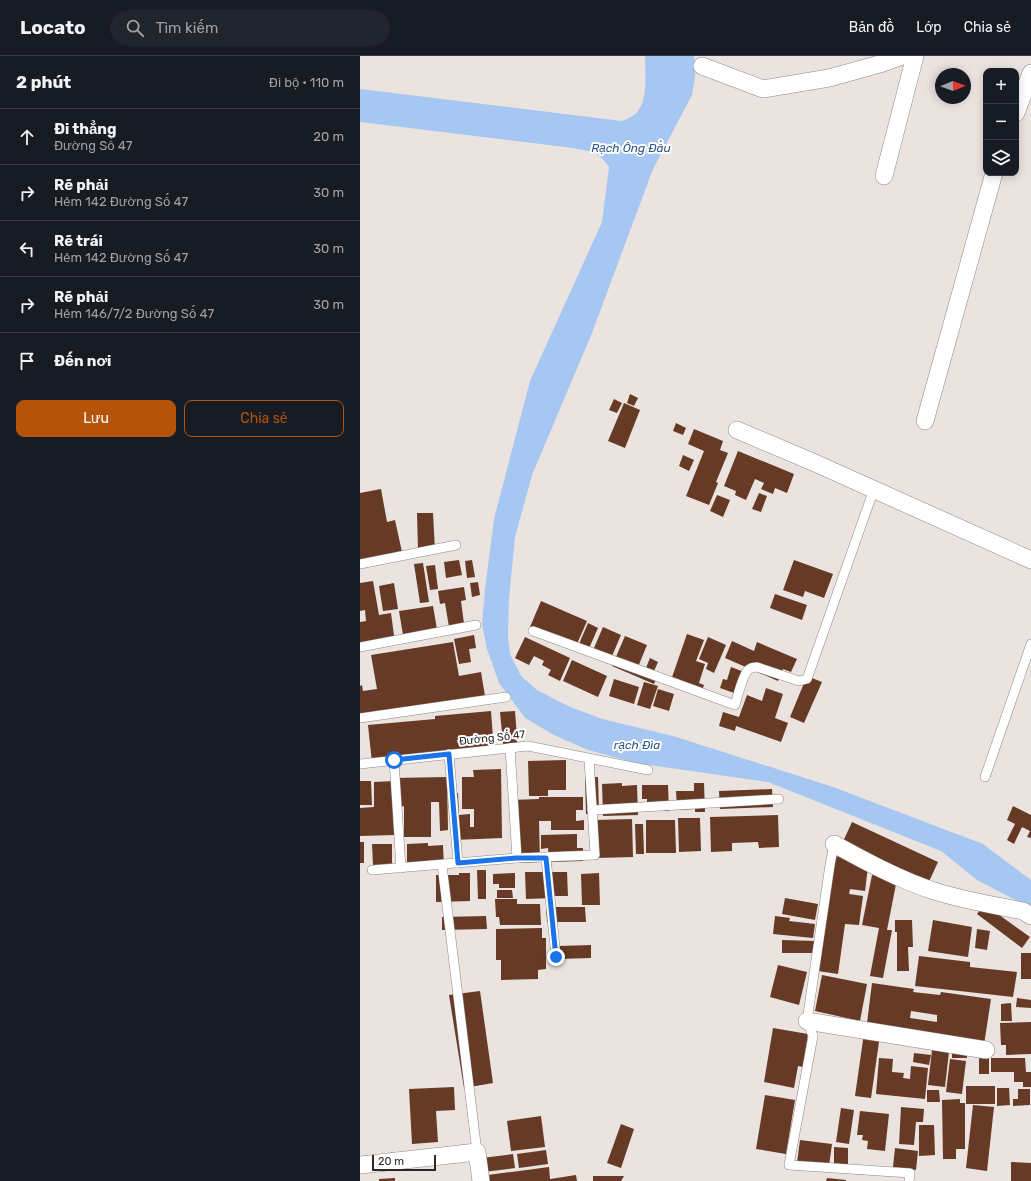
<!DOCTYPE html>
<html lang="vi">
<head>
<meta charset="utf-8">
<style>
  :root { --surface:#171b24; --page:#20242c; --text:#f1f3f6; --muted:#9ea1a6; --line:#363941; --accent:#b45309 }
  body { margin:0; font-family:Rubik,sans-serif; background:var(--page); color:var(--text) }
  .controls { position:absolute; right:12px; top:12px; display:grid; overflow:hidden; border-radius:8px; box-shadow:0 2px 10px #0003 }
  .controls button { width:36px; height:36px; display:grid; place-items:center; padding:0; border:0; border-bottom:1px solid var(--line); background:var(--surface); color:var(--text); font:20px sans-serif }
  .compass { position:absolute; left:575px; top:12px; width:36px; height:36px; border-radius:50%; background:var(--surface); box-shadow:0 2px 10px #0003; rotate:89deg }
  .scale { position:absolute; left:12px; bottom:10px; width:64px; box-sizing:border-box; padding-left:4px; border:2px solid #2a2726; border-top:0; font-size:11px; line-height:14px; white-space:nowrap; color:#2a2726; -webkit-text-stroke:3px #fff; paint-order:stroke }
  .stop { position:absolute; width:12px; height:12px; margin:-9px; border:3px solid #1a73e8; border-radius:50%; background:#fff }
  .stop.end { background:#1a73e8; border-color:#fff; box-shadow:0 1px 4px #0008 }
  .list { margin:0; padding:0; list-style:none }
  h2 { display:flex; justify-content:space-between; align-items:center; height:52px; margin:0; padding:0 16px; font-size:17px }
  h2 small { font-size:13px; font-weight:400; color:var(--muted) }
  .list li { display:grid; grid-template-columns:26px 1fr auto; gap:12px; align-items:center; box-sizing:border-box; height:56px; padding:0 16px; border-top:1px solid var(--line) }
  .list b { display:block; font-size:15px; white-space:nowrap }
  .list p { margin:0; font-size:13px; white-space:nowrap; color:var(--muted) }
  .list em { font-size:13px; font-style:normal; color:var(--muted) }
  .actions { display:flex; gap:8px; padding:12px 16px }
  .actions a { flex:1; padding:9px 0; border:1px solid var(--accent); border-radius:8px; text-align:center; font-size:14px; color:var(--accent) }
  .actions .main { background:var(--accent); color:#fff }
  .icon { flex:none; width:22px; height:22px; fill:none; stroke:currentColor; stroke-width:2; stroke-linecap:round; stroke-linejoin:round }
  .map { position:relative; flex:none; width:671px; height:1125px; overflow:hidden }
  header { display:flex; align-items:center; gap:24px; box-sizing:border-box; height:56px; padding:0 20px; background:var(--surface); border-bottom:1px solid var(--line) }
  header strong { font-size:19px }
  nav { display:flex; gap:22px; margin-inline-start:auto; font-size:14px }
  .search { width:280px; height:36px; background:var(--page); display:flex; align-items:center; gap:10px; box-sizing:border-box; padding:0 14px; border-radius:22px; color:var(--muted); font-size:15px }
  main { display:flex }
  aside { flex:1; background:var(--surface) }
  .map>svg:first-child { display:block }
  .water { fill:#a6c7f1 }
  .building { fill:#663a25; fill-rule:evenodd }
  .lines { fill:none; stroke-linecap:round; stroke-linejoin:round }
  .lane-casing { stroke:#8e8783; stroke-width:10 }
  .street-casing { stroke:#8e8783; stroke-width:18 }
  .lane { stroke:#fff; stroke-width:9 }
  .street { stroke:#fff; stroke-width:17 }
  .route { stroke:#1a73e8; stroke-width:5 }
  .labels { text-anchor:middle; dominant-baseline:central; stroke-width:4; stroke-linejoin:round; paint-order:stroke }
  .street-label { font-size:11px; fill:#2a2726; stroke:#fff }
  .water-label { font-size:12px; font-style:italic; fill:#2c568c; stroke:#fff }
</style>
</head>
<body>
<header>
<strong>Locato</strong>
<div class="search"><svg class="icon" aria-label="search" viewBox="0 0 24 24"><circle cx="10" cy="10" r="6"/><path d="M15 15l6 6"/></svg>Tìm kiếm</div>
<nav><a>Bản đồ</a><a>Lớp</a><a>Chia sẻ</a></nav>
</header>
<main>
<aside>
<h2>2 phút<small>Đi bộ · 110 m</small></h2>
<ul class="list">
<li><svg class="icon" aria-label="ahead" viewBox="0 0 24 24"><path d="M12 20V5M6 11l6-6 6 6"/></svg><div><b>Đi thẳng</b><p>Đường Số 47</p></div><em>20 m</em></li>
<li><svg class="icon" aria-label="right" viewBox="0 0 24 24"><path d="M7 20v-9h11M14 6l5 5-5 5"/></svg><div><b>Rẽ phải</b><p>Hẻm 142 Đường Số 47</p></div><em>30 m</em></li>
<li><svg class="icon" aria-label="left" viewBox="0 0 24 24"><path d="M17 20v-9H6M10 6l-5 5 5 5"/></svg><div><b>Rẽ trái</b><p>Hẻm 142 Đường Số 47</p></div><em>30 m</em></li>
<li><svg class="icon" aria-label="right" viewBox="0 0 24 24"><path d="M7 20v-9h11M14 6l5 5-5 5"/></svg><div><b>Rẽ phải</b><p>Hẻm 146/7/2 Đường Số 47</p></div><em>30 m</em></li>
<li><svg class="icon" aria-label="arrive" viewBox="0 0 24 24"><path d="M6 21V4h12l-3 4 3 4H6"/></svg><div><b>Đến nơi</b></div></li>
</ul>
<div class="actions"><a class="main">Lưu</a><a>Chia sẻ</a></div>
</aside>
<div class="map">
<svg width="671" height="1125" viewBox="0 0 671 1125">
  <rect width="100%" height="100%" fill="#ebe3df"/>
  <path class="water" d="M 285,0 L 334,0 L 335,21 L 332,39 L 293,113 L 232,277 L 172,419 L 155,481 L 149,542 L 148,580 L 150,598 L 161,620 L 177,634 L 208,650 L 242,663 L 313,680 L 473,731 L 623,788 L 671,824 L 671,852 L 617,824 L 581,795 L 408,726 L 276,707 L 228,694 L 194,679 L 165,662 L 139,627 L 127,593 L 122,568 L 125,533 L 134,463 L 170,325 L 242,166 L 249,111 C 237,94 232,96 213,92 L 0,66 L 0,33 L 262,65 C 269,62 274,60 278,55 C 288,43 285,15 285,0 Z"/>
  <g class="building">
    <path d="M 270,338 L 278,342 L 274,350 L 267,347 Z"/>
    <path d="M 254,343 L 262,347 L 257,357 L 249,354 Z"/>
    <path d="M 264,347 L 280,354 L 265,392 L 248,385 Z"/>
    <path d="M 316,367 L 326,372 L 323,379 L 313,375 Z"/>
    <path d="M 334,373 L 363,385 L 360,394 L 368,397 L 356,426 L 358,427 L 349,449 L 326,440 L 344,395 L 328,388 Z"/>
    <path d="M 378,395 L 434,418 L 427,437 L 415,432 L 413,438 L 401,433 L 404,427 L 395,423 L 386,444 L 375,439 L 376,435 L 364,430 Z"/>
    <path d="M 323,399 L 334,404 L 329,415 L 319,410 Z"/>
    <path d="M 21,433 L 27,466 L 35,464 L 42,496 L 0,505 L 0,437 Z"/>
    <path d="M 399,437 L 407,440 L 401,456 L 392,453 Z"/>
    <path d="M 357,439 L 370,444 L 363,461 L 350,455 Z"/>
    <path d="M 57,457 L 73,457 L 75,494 L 58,494 Z"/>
    <path d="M 99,504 L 102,519 L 86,522 L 84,506 Z"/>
    <path d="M 112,504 L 115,521 L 107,522 L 105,505 Z"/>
    <path d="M 434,504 L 473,518 L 464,542 L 445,535 L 443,541 L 423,534 Z"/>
    <path d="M 63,507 L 69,546 L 60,547 L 54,508 Z"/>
    <path d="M 75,509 L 78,533 L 70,534 L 66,510 Z"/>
    <path d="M 13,525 L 19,559 L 31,557 L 35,587 L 0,592 L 0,566 L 6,565 L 5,554 L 0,555 L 0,527 Z"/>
    <path d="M 118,526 L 120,539 L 112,541 L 110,527 Z"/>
    <path d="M 34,527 L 38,553 L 23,555 L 19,530 Z"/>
    <path d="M 104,531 L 106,544 L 101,545 L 105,575 L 90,577 L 85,547 L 80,548 L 78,535 Z"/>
    <path d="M 415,538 L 447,549 L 442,564 L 410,552 Z"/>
    <path d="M 181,545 L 227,565 L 214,595 L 205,587 L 170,571 Z"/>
    <path d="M 73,550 L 78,579 L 44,585 L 39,555 Z"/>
    <path d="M 228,567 L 238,572 L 226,599 L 216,595 Z"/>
    <path d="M 243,571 L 261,579 L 249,607 L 231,599 Z"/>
    <path d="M 327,578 L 344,584 L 336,605 L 345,608 L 339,627 L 344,629 L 341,638 L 310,627 Z"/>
    <path d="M 114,579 L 116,592 L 109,593 L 111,606 L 99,608 L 94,583 Z"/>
    <path d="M 265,580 L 287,589 L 278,611 L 298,619 L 294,628 L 252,610 Z"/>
    <path d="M 165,581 L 210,602 L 200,625 L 188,619 L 191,614 L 182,609 L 184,605 L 174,600 L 169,609 L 155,602 Z"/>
    <path d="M 348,581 L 366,589 L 354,617 L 346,613 L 348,607 L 339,603 Z"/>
    <path d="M 372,585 L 394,595 L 397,586 L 437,603 L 431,616 L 423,613 L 418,625 L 365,602 Z"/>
    <path d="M 93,586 L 99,620 L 121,616 L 126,646 L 0,666 L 0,630 L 2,629 L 3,635 L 17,633 L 11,599 Z"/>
    <path d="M 290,602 L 298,606 L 294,615 L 286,612 Z"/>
    <path d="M 212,604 L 247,620 L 238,641 L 203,625 Z"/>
    <path d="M 371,611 L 384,616 L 377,638 L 360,632 L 363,623 L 367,624 Z"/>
    <path d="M 447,620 L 462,626 L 444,667 L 430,661 Z"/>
    <path d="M 254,623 L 279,631 L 274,648 L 249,640 Z"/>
    <path d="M 284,626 L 298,630 L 290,653 L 277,649 Z"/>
    <path d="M 406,632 L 423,638 L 415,662 L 428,667 L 421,686 L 376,670 L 375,675 L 359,670 L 363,656 L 379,661 L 387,639 L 402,645 Z"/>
    <path d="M 298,633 L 314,638 L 309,655 L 293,650 Z"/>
    <path d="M 131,655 L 134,696 L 12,707 L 8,669 L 75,663 L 75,660 Z"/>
    <path d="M 155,655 L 158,695 L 144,697 L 140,656 Z"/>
    <path d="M 206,704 L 206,734 L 188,734 L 188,740 L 169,740 L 168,705 Z"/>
    <path d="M 141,713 L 142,782 L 94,784 L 93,759 L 89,759 L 89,737 L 98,737 L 99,759 L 110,758 L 110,771 L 114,771 L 114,753 L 102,753 L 102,721 L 114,721 L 113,714 Z"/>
    <path d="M 87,721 L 88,774 L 80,775 L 79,746 L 71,746 L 71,781 L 44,781 L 44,750 L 40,751 L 35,779 L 0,780 L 0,752 L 14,751 L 14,726 L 34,725 L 34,722 Z"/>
    <path d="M 225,721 L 238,721 L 239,758 L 226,758 Z"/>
    <path d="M 0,725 L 11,725 L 12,749 L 0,749 Z"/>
    <path d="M 262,727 L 262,730 L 277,729 L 278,759 L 243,760 L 242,728 Z"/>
    <path d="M 334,727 L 344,727 L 345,756 L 335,756 L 335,753 L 317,754 L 316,735 L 334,735 Z"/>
    <path d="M 282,729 L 308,729 L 309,755 L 287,755 L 287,743 L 282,743 Z"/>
    <path d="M 412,733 L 413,751 L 360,753 L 359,735 Z"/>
    <path d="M 179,741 L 223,741 L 223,754 L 216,754 L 216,765 L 224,764 L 224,774 L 191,774 L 191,765 L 179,765 L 180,806 L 154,807 L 151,744 L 179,743 Z"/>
    <path d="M 653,750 L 671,759 L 671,782 L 667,781 L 670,775 L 662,771 L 654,788 L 647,784 L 655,768 L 647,764 Z"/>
    <path d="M 418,759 L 419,791 L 399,792 L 398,786 L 372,787 L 372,795 L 351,796 L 350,761 Z"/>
    <path d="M 318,762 L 340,762 L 341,795 L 319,796 Z"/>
    <path d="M 272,763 L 273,801 L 236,802 L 235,764 Z"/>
    <path d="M 286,764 L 315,764 L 316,797 L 286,797 Z"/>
    <path d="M 492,766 L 578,806 L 567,830 L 481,790 Z"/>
    <path d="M 275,768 L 283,768 L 284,798 L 276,798 Z"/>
    <path d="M 217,778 L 217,792 L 223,792 L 223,805 L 189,806 L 188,792 L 181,793 L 181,779 Z"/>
    <rect x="0" y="786" width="4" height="21"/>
    <path d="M 68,787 L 68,790 L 83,789 L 84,812 L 47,813 L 47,788 Z"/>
    <path d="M 12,788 L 32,788 L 32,808 L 13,809 Z"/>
    <path d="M 474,800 L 496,803 L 495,809 L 508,811 L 505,835 L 490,833 L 489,838 L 503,840 L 499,869 L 485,868 L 478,918 L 458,915 Z"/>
    <path d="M 117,814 L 126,814 L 126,843 L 118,843 Z"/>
    <path d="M 165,816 L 207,816 L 208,840 L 193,840 L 193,842 L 166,843 Z"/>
    <path d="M 99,817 L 110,817 L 110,845 L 76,846 L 76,819 L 99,819 Z"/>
    <path d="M 155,817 L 155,832 L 139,832 L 139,828 L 133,828 L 133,818 Z"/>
    <path d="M 239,817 L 240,849 L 222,849 L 221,818 Z"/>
    <path d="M 512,819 L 537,823 L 527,874 L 532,874 L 523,922 L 510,920 L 519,872 L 502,869 Z"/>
    <path d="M 137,834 L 152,834 L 153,842 L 137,842 Z"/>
    <path d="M 425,842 L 458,848 L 455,864 L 422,858 Z"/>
    <path d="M 135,843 L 157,843 L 157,848 L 180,848 L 181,869 L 140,869 L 139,861 L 136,861 Z"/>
    <path d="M 624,848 L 670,881 L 662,892 L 617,858 Z"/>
    <path d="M 186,851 L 225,851 L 226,866 L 187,866 Z"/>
    <path d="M 126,860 L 127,873 L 82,874 L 82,861 Z"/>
    <path d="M 415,860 L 430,862 L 429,865 L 455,868 L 453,882 L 413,878 Z"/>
    <path d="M 535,864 L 552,864 L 553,891 L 548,891 L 549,915 L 537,915 L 537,876 L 535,876 Z"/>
    <path d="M 573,864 L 612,871 L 608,901 L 568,895 Z"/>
    <path d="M 182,872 L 182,882 L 186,882 L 186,913 L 178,914 L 178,923 L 141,924 L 141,904 L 136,904 L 136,873 Z"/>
    <path d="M 617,873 L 630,875 L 627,894 L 615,892 Z"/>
    <path d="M 422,884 L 456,885 L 455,897 L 422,897 Z"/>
    <path d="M 231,889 L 231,902 L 198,903 L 198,890 Z"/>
    <rect x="661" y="897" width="10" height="26"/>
    <path d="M 559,900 L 610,906 L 610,911 L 657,916 L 653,941 L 555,930 Z"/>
    <path d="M 418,909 L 447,916 L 439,949 L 410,941 Z"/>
    <path d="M 462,919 L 507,928 L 500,965 L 455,955 Z"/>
    <path d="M 512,927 L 554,933 L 553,936 L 580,939 L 581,936 L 631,943 L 624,989 L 507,967 ZM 551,955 L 577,959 L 577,966 L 550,962 Z"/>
    <path d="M 120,935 L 133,1027 L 104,1032 L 89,939 Z"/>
    <path d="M 657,942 L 671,944 L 671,952 L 656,951 Z"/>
    <path d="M 651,947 L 652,965 L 641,965 L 641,948 Z"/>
    <path d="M 671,966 L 671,998 L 646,999 L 646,989 L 641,989 L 640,967 Z"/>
    <path d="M 413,972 L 448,978 L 443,1011 L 438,1010 L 434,1032 L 404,1026 Z"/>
    <path d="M 504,977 L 520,979 L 511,1042 L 495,1040 Z"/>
    <path d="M 572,994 L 589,996 L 585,1031 L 568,1029 Z"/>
    <path d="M 607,995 L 607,1002 L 592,1002 L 592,996 Z"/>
    <path d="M 554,997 L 571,999 L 569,1009 L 553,1006 Z"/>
    <rect x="619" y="998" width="10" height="20"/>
    <path d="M 519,1002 L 533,1003 L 532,1016 L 544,1017 L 543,1022 L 550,1023 L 551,1010 L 568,1012 L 565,1043 L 516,1038 Z"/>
    <path d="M 631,1002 L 665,1002 L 666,1016 L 671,1016 L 671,1031 L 663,1031 L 663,1026 L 654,1026 L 654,1016 L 631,1016 Z"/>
    <path d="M 590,1003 L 606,1005 L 602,1038 L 586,1036 Z"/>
    <rect x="606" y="1030" width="29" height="18"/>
    <path d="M 94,1031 L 95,1054 L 76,1055 L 78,1086 L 52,1088 L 49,1033 Z"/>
    <path d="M 637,1032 L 649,1032 L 650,1049 L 637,1050 Z"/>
    <path d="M 658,1033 L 670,1033 L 670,1049 L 653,1050 L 653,1043 L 658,1043 Z"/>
    <path d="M 567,1034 L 579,1034 L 580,1046 L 567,1046 Z"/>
    <path d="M 405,1039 L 435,1044 L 426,1098 L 396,1093 Z"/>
    <path d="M 600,1043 L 600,1047 L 605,1047 L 605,1093 L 596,1093 L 596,1103 L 583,1103 L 582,1044 Z"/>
    <path d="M 613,1049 L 634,1051 L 627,1115 L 606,1112 Z"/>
    <path d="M 541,1051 L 564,1053 L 563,1066 L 556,1066 L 554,1089 L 539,1088 Z"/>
    <path d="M 481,1052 L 494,1054 L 489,1088 L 476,1086 Z"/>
    <path d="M 500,1055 L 529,1058 L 525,1095 L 507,1093 L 508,1085 L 502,1084 L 503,1079 L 497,1079 Z"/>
    <path d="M 181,1060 L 185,1091 L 151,1095 L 147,1065 Z"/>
    <path d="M 261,1068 L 274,1073 L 261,1112 L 247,1107 Z"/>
    <path d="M 559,1069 L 574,1069 L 575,1099 L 559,1100 Z"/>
    <path d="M 440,1084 L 472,1088 L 469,1110 L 437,1107 Z"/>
    <path d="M 474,1091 L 488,1092 L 488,1108 L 474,1108 Z"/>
    <path d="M 535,1092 L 558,1095 L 556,1114 L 533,1111 Z"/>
    <path d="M 186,1094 L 188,1108 L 159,1112 L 157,1098 Z"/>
    <path d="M 153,1098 L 155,1112 L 124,1116 L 122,1102 Z"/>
    <path d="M 651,1106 L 671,1107 L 671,1125 L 651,1125 Z"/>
    <path d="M 189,1111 L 190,1123 L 216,1119 L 217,1125 L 128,1125 L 128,1119 Z"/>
    <path d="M 233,1120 L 264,1120 L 261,1125 L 233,1125 Z"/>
    <path d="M 35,1122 L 35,1125 L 19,1125 L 19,1123 Z"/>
    <path d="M 467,1122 L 486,1124 L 486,1125 L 466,1125 Z"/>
  </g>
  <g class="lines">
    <g class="lane-casing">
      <g id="lane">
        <path d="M 0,508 L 96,489"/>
        <path d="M 173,575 L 375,649 C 378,639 382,621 388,614 C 391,611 394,611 397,611 L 439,625 L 447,623 L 514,433"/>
        <path d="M 0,591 L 116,569"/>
        <path d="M 0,662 L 146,641"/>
        <path d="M 150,692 L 157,802"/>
        <path d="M 89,698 L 98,807"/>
        <path d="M 34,704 L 41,812"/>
        <path d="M 0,708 L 168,690 L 288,714"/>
        <path d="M 625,721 L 671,588"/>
        <path d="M 232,754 L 419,743"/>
        <path d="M 474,788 L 470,809 L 447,965 L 453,980 L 429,1109 L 550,1117 L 549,1125"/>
        <path d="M 186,802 L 196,901"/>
        <path d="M 82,809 L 117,1096"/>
        <path d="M 12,814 L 157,802 L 235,799 L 229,703"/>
      </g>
    </g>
    <g class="street-casing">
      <g id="street">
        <path d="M 342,10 L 403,33 L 469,22 L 523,7 L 542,0"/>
        <path d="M 656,57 L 671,17"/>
        <path d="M 524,120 L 555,0"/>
        <path d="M 565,365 L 634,117"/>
        <path d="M 377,374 L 455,407 L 671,504"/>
        <path d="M 474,788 C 505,805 540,824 574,835 C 602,844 633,849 663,855 L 671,860"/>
        <path d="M 447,965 L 626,994"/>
        <path d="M 0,1109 L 117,1096 L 121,1125"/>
      </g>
    </g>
    <use href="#lane" class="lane"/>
    <use href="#street" class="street"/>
  </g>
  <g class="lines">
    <path class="route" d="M 34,704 L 89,698 L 98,807 L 156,802 L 186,802 L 196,901"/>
  </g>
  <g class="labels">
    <g class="street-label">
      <text transform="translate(132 682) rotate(-6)">Đường Số 47</text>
    </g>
    <g class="water-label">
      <text x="271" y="92">Rạch Ông Đầu</text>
      <text x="277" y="689">rạch Đìa</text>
    </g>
  </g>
</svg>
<div class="controls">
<button>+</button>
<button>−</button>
<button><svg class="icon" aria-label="layers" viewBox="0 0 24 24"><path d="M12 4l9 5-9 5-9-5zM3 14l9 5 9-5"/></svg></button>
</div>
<svg class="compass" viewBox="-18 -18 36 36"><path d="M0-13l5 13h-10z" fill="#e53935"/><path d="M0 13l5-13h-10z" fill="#9ea1a6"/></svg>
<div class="scale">20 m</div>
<div class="stop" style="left:34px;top:704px"></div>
<div class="stop end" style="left:196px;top:901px"></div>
</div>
</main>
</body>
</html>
